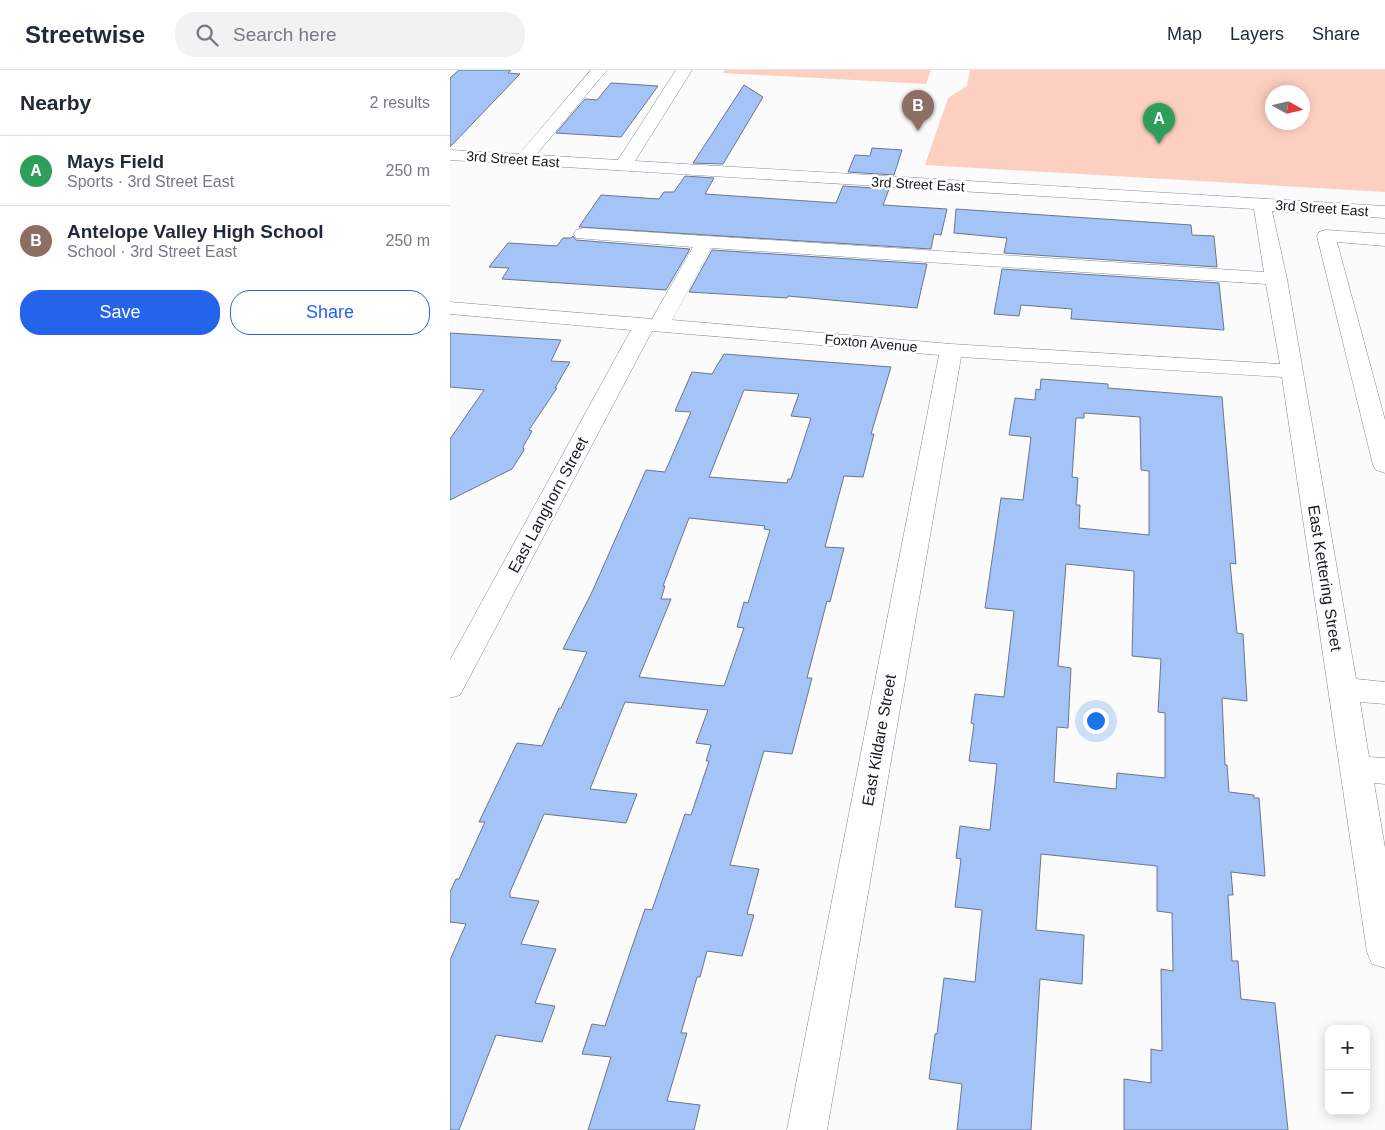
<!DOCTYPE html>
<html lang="en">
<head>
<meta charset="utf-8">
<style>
  :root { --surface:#fff; --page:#f2f2f3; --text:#1f2937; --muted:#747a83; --line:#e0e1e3; --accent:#2563eb }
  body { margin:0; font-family:Arial,sans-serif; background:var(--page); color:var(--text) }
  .controls { position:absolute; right:15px; bottom:15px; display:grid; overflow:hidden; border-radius:10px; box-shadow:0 2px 12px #0003 }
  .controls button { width:45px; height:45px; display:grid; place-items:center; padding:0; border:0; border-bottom:1px solid var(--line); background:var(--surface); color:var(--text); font:25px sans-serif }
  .compass { position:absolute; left:815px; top:15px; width:45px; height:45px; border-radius:50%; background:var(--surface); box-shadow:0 2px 12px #0003; rotate:98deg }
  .you { position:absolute; left:645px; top:650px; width:18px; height:18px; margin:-12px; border:4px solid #fff; border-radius:50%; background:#1a73e8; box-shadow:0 0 0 8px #1a73e833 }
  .badge { display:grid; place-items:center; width:32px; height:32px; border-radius:50%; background:var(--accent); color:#fff; font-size:16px; font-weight:700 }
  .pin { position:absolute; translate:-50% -41px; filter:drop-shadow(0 1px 2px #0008) }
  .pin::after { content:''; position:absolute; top:26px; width:18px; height:15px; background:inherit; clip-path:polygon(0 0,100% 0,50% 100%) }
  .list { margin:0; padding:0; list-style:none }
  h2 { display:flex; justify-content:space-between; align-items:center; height:65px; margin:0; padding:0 20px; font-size:21px }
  h2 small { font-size:16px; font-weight:400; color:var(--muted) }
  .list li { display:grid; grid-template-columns:32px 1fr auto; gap:15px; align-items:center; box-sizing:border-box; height:70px; padding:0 20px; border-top:1px solid var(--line) }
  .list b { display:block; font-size:19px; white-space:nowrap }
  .list p { margin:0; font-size:16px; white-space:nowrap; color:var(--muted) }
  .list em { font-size:16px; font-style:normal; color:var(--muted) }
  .actions { display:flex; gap:10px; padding:15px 20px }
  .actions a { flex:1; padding:11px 0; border:1px solid var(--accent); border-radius:20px; text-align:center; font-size:18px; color:var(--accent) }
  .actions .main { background:var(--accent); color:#fff }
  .icon { flex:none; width:28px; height:28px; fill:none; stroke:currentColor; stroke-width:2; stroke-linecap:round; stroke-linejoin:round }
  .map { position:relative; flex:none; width:935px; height:1060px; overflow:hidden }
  header { display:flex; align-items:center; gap:30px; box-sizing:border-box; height:70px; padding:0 25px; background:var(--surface); border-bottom:1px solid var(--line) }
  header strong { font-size:24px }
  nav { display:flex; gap:28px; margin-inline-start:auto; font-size:18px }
  .search { width:350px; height:45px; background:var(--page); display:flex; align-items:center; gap:12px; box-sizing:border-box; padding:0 18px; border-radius:20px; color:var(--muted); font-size:19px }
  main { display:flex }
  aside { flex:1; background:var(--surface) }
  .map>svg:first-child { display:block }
  .green { fill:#fdcfc1; fill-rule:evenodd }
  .building { fill:#a4c3f7; stroke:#6b768a; fill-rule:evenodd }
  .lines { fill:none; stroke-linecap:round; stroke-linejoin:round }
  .minor-casing { stroke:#7d899d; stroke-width:1 }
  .minor { fill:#fff; fill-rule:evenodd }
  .labels { text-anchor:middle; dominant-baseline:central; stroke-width:5; stroke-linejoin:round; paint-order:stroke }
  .far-street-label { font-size:14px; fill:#151a21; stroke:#fff }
  .street-label { font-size:16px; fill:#151a21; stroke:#fff }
</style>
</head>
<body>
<header>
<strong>Streetwise</strong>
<div class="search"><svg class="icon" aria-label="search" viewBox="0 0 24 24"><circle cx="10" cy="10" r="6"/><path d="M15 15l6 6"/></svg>Search here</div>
<nav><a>Map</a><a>Layers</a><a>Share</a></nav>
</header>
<main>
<aside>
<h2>Nearby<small>2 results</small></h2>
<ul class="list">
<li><span class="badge" style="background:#2e9e5b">A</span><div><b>Mays Field</b><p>Sports · 3rd Street East</p></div><em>250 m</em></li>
<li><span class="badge" style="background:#8d6e63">B</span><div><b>Antelope Valley High School</b><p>School · 3rd Street East</p></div><em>250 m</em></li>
</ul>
<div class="actions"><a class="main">Save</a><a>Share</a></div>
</aside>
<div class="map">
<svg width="935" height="1060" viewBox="0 0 935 1060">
  <rect width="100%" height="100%" fill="#fbfbfb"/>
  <g class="green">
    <path d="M 275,0 L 481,0 L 476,14 L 273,3 Z"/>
    <path d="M 520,0 L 935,0 L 935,122 L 475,95 L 498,28 L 517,16 ZM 852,22 L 852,52 L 822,52 L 822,22 Z"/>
  </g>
  <g class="building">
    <path d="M 9,0 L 61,0 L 58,3 L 70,4 L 0,77 L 0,8 Z"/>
    <path d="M 161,13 L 208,16 L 171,67 L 106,63 L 135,29 L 147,30 Z"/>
    <path d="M 294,15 L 313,27 L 273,94 L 243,93 Z"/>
    <path d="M 422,78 L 452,80 L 444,105 L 398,102 L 405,85 L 420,86 Z"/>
    <path d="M 235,106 L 264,108 L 255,124 L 386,133 L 393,116 L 439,119 L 433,135 L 497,139 L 491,165 L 484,164 L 481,179 L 129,157 L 151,125 L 209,129 L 214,122 L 224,122 Z"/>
    <path d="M 506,139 L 741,155 L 742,165 L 764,166 L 767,197 L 554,183 L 557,168 L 504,163 Z"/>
    <path d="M 123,166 L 126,170 L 240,179 L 216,220 L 52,209 L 59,198 L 39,197 L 58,173 L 107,176 L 113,168 L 121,168 Z"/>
    <path d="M 262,180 L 477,194 L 467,238 L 338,226 L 337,228 L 239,222 Z"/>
    <path d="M 552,199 L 769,213 L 774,260 L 623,249 L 621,249 L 622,239 L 571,235 L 569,246 L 544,244 Z"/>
    <path d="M 0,263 L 111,270 L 101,291 L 120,292 L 105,318 L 107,318 L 79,360 L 82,361 L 73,377 L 74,380 L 62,399 L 0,430 L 0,369 L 34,320 L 0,317 Z"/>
    <path d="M 274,284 L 441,297 L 421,364 L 424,364 L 413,407 L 394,406 L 375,477 L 394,478 L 380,532 L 377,531 L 357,608 L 362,608 L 342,684 L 314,681 L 280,795 L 309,799 L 297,844 L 304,845 L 292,886 L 257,881 L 250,907 L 247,907 L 231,963 L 237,963 L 217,1031 L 250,1035 L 244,1060 L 138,1060 L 161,987 L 132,984 L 142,954 L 155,956 L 195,839 L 202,840 L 235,744 L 241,745 L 259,691 L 256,691 L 261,675 L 246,673 L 258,640 L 175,632 L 140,719 L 187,724 L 176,753 L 94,744 L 60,822 L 60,827 L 89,831 L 71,874 L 106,879 L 85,933 L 105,936 L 92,972 L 46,965 L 9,1060 L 0,1060 L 0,890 L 16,854 L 0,852 L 0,822 L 6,809 L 9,809 L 35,752 L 29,752 L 67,673 L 92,676 L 109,638 L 111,638 L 137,582 L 113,579 L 142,522 L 196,400 L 215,402 L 241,342 L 225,341 L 242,302 L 262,304 ZM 294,320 L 349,324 L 341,346 L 361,348 L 341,409 L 338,409 L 337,413 L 259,407 ZM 239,448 L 315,456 L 314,459 L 320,460 L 298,533 L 294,532 L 287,557 L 294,558 L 274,616 L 189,607 L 221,529 L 211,529 L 215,516 L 213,516 Z"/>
    <path d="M 591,309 L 658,314 L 658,318 L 772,327 L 786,494 L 780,493 L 787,563 L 793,564 L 797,631 L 772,628 L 775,695 L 777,695 L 779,722 L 804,725 L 804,728 L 809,728 L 815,806 L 781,802 L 783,825 L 778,825 L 782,891 L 788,891 L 791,929 L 825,933 L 838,1060 L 674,1060 L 674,1009 L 701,1013 L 701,979 L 712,981 L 711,899 L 723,901 L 722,843 L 707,841 L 707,796 L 591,784 L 586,860 L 634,865 L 632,914 L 590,909 L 581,1060 L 507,1060 L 512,1014 L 479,1009 L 485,964 L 487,964 L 494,908 L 525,912 L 532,840 L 505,837 L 511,789 L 506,788 L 510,756 L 540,760 L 547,694 L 519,691 L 524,654 L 521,653 L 525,624 L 554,627 L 564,541 L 535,538 L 551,428 L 573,430 L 581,367 L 559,365 L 565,328 L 585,330 L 586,319 L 590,320 ZM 634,343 L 690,347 L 691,400 L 699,401 L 699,465 L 629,458 L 630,435 L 626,435 L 628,408 L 622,407 L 626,348 L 634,348 ZM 616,494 L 684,501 L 682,586 L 711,589 L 708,642 L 715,643 L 715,708 L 667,703 L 666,719 L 604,712 L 607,657 L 618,658 L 621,598 L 608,596 Z"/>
  </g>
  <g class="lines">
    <g class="minor-casing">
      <g id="minor">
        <path d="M 141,0 L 157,0 L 86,85 L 168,90 L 226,0 L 242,0 L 185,91 L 935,136 L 935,148 L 822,141 L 837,209 L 906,609 L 935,612 L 935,634 L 910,632 L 919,687 L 935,688 L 935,714 L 924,713 L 935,778 L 935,898 L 922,894 L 917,882 L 832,307 L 511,287 L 377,1060 L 337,1060 L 489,285 L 202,261 L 10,625 L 0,628 L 0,590 L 181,260 L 0,244 L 0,232 L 202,249 L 243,177 L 126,168 L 124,164 L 126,160 L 133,158 L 814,202 L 804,139 L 0,90 L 0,80 L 69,84 ZM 261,178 L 816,214 L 830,294 L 501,274 L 222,250 Z"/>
        <path d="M 876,160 L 935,164 L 935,176 L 887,172 L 935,350 L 935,403 L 926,400 L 923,395 L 867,166 L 869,162 Z"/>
      </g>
    </g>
    <use href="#minor" class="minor"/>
  </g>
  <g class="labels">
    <g class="far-street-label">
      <text transform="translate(63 89) rotate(4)">3rd Street East</text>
      <text transform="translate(468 114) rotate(3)">3rd Street East</text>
      <text transform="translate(872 138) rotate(4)">3rd Street East</text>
      <text transform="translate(421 273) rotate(5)">Foxton Avenue</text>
    </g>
    <g class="street-label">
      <text transform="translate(98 435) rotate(-62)">East Langhorn Street</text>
      <text transform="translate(875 508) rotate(81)">East Kettering Street</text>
      <text transform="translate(429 670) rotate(-80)">East Kildare Street</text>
    </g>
  </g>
</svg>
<div class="controls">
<button>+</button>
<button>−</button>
</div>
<svg class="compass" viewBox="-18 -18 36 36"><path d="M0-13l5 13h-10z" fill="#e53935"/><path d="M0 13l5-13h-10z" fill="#747a83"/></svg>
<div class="you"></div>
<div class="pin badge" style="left:709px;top:74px;background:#2e9e5b">A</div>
<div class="pin badge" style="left:468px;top:61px;background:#8d6e63">B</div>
</div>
</main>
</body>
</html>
